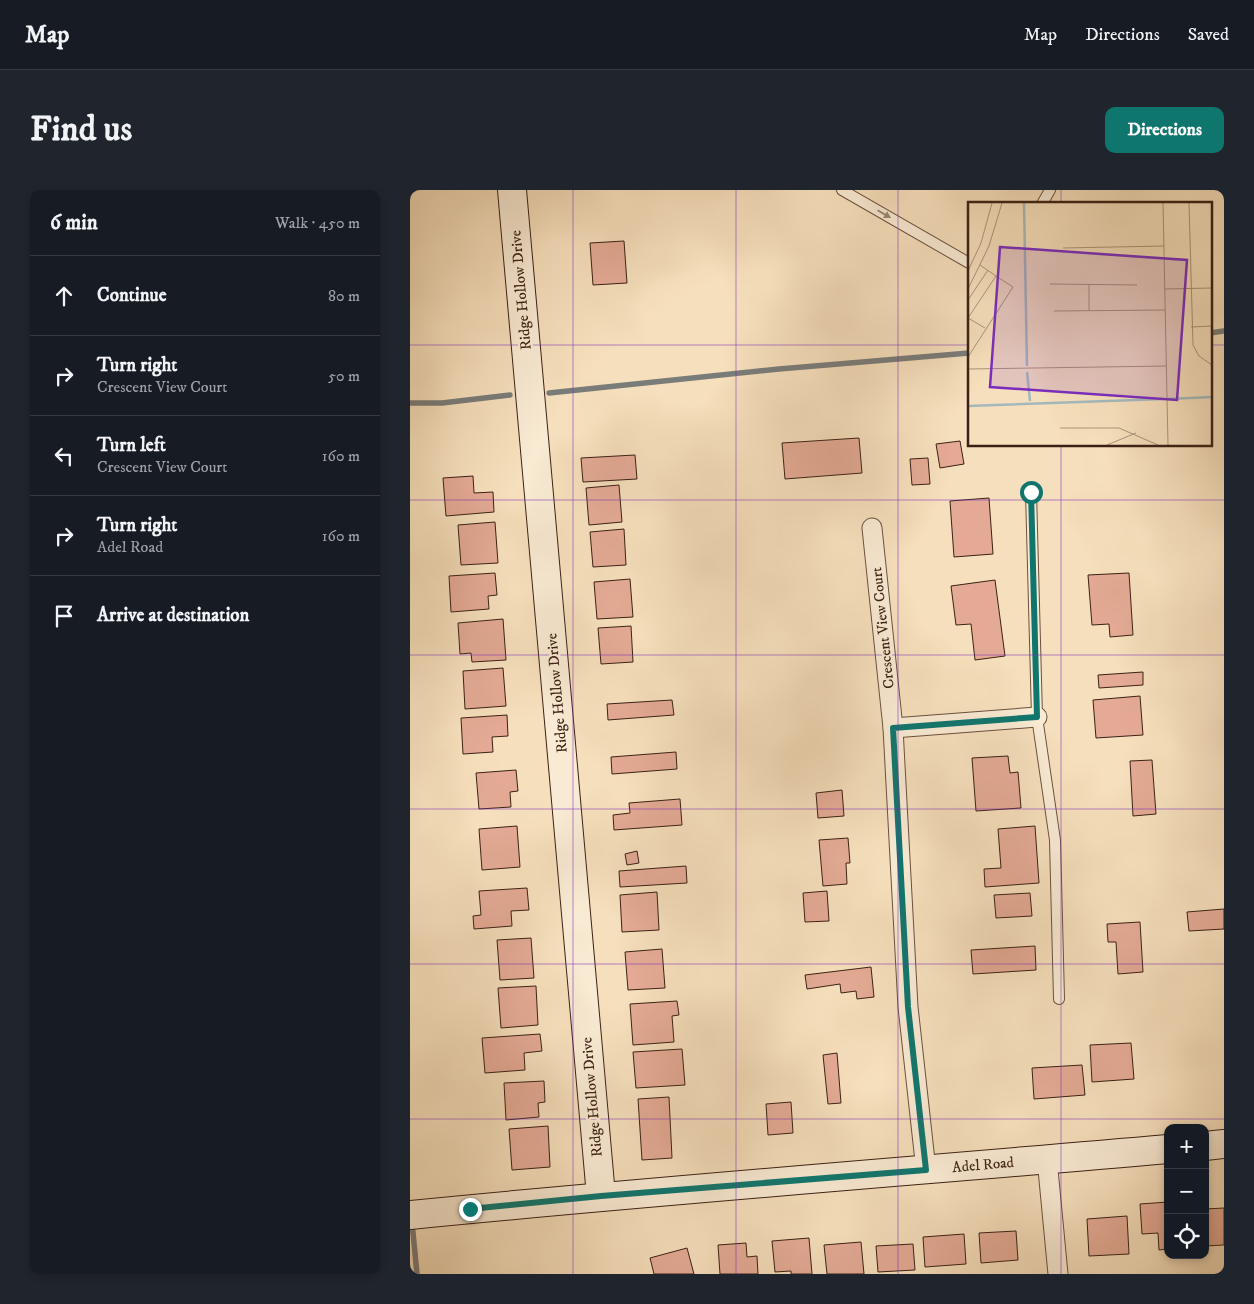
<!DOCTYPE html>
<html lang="en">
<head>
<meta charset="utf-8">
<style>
  :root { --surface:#171b24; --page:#20242c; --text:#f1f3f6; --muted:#9ea1a6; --line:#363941; --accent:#0f766e }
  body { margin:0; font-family:"IM FELL DW Pica",serif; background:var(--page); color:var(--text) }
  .controls { position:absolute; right:15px; bottom:15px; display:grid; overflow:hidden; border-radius:10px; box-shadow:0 2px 8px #0003 }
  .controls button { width:45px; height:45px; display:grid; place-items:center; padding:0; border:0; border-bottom:1px solid var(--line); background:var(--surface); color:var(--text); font:25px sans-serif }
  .stop { position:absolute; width:15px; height:15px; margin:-11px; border:4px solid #0f766e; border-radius:50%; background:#fff }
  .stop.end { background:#0f766e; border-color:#fff; box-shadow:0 1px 5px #0008 }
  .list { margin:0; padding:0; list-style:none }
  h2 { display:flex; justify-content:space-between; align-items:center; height:65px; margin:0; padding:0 20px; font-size:21px }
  h2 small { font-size:16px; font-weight:400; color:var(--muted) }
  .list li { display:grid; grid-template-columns:32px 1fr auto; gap:15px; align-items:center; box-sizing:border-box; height:80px; padding:0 20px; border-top:1px solid var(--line) }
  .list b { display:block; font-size:19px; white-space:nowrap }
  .list p { margin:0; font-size:16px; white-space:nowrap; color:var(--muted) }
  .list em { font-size:16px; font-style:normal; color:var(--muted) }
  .icon { flex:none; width:28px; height:28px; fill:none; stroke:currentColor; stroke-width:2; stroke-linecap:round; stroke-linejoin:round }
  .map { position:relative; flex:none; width:814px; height:1084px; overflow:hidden; border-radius:10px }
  header { display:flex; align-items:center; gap:30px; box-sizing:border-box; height:70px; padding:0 25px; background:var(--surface); border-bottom:1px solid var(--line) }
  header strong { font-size:24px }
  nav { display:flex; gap:28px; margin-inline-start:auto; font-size:18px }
  .intro { display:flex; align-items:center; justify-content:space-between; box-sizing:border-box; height:120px; padding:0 30px }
  h1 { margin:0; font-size:35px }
  .button { padding:12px 22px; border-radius:10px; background:var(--accent); color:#fff; font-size:18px; font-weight:700 }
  main { display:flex; gap:30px; padding:0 30px }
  aside { flex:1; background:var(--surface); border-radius:10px; box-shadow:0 2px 8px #0003 }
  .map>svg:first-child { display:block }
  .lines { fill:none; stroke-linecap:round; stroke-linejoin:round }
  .stream { stroke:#7a7c7a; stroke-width:5.5 }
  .building { fill:#e4aa95; stroke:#3b2115 }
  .lane-casing { stroke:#6a503f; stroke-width:12 }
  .street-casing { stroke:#6a503f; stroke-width:21 }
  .secondary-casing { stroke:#3b2115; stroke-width:30 }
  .lane { stroke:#f9ead3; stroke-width:10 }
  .street { stroke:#f9ead3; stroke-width:19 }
  .secondary { stroke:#f9ead3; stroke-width:28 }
  .oneway { fill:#9a8674 }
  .route { stroke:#0f766e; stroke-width:6 }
  .grid { fill:none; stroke:#7b2cbf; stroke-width:1; stroke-opacity:0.55 }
  .labels { text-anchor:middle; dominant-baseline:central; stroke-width:4.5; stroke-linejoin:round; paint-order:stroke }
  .street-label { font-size:15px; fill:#3b2115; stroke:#f9ead3 }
  .inset-river { fill:none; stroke:#a4b9bd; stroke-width:2.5 }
  .inset-road { fill:none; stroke:#ab9379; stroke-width:1 }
  .view { fill:#7b2cbf; fill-opacity:0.15; stroke:#7b2cbf; stroke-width:2.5 }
  .inset-edge { fill:none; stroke:#3b2115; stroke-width:2.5 }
</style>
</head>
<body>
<header>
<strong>Map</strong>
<nav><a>Map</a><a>Directions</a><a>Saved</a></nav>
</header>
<div class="intro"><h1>Find us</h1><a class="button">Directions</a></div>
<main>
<aside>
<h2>6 min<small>Walk · 450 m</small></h2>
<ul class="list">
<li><svg class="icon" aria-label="ahead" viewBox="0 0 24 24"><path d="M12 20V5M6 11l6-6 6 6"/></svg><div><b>Continue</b></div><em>80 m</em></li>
<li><svg class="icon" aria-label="right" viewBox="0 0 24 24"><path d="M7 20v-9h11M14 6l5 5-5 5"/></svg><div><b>Turn right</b><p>Crescent View Court</p></div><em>50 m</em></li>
<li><svg class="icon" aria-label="left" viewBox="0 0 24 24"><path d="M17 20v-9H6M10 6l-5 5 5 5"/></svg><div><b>Turn left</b><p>Crescent View Court</p></div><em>160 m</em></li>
<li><svg class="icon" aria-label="right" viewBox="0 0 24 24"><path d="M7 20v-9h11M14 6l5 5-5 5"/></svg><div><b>Turn right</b><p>Adel Road</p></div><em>160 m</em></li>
<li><svg class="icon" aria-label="arrive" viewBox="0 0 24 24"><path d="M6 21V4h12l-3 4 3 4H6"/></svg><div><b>Arrive at destination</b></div></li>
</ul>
</aside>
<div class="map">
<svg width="814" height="1084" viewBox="0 0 814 1084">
  <rect width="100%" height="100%" fill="#f6dfbc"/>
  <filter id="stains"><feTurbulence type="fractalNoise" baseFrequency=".004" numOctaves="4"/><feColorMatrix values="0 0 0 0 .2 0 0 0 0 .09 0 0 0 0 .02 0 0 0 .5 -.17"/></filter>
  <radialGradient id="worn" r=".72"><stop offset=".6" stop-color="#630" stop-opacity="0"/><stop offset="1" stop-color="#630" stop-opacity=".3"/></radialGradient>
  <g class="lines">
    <g class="stream">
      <path d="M 800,143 L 814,141"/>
      <path d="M 139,203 L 369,179 L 559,163"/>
      <path d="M 0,213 L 32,213 L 100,205"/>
      <path d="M 2,1032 L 7,1084"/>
    </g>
  </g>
  <g class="building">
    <path d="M 214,51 L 217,93 L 183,95 L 180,53 Z"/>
    <path d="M 449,248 L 452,283 L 375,289 L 372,253 Z"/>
    <path d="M 550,251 L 554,274 L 530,278 L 526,254 Z"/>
    <path d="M 225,265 L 227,289 L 173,292 L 171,268 Z"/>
    <path d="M 518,268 L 520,294 L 502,295 L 500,269 Z"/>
    <path d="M 63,286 L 64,303 L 83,302 L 84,322 L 36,326 L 33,288 Z"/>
    <path d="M 209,295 L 212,332 L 179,335 L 176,298 Z"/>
    <path d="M 579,308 L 583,364 L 544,367 L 540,311 Z"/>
    <path d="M 85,332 L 88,373 L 51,375 L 48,335 Z"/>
    <path d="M 214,339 L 216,375 L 183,377 L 180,342 Z"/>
    <path d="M 85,383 L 87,405 L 78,406 L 79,419 L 41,422 L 39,386 Z"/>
    <path d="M 719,383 L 723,445 L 700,447 L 699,434 L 682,435 L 678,385 Z"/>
    <path d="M 220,389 L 223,427 L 187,429 L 184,392 Z"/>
    <path d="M 585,390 L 595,466 L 565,470 L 561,434 L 546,435 L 541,396 Z"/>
    <path d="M 93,429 L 96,470 L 62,472 L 61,463 L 50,464 L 48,433 Z"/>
    <path d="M 221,436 L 223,472 L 191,474 L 188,438 Z"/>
    <path d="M 93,478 L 96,516 L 55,519 L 53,481 Z"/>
    <path d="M 733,482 L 733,495 L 689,498 L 688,485 Z"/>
    <path d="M 730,506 L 733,545 L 686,548 L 683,510 Z"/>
    <path d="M 262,510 L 264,525 L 198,530 L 197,514 Z"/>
    <path d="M 97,525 L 98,546 L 82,547 L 83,562 L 53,564 L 51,528 Z"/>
    <path d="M 266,562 L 267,579 L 202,584 L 201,567 Z"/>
    <path d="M 598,566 L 600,583 L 608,582 L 611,618 L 566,621 L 562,568 Z"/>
    <path d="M 742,570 L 746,624 L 723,626 L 720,571 Z"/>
    <path d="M 106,580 L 108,601 L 100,602 L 101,617 L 69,619 L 66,583 Z"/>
    <path d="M 432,600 L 434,626 L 408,628 L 406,603 Z"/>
    <path d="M 270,609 L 272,635 L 204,640 L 203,625 L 220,623 L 219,613 Z"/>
    <path d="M 107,636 L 110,677 L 72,680 L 69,639 Z"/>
    <path d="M 625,636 L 629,693 L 575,697 L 574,679 L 591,678 L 588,639 Z"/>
    <path d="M 438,648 L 440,673 L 436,673 L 437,694 L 413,696 L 409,650 Z"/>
    <path d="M 227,661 L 229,673 L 217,675 L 215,664 Z"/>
    <path d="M 276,676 L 277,693 L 210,697 L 209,681 Z"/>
    <path d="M 117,698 L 119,720 L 101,721 L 102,736 L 64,739 L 63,726 L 71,725 L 69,701 Z"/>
    <path d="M 417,701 L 419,731 L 395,732 L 393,703 Z"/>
    <path d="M 247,702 L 249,740 L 212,742 L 210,705 Z"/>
    <path d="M 620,703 L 622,726 L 586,728 L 584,705 Z"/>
    <path d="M 814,719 L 814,739 L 779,741 L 777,722 Z"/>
    <path d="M 730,732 L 733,782 L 708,784 L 706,752 L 698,752 L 697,734 Z"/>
    <path d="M 121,748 L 124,788 L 90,790 L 87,750 Z"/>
    <path d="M 625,756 L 626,780 L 563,784 L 561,760 Z"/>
    <path d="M 252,759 L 255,798 L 218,800 L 215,762 Z"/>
    <path d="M 461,777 L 464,807 L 447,809 L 446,801 L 431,803 L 430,794 L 397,799 L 395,785 Z"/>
    <path d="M 126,796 L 128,835 L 91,838 L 88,798 Z"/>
    <path d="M 267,811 L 269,825 L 262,826 L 264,852 L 223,855 L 220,814 Z"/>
    <path d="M 130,844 L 132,861 L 114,863 L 115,880 L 75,883 L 72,848 Z"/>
    <path d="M 721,853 L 724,889 L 682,892 L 680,855 Z"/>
    <path d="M 272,859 L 275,895 L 226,898 L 223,862 Z"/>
    <path d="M 427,863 L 431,913 L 418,914 L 413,865 Z"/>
    <path d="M 672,875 L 675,905 L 624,909 L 622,878 Z"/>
    <path d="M 134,891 L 135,912 L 128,913 L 129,927 L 96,930 L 94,893 Z"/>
    <path d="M 259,907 L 262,968 L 232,970 L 228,909 Z"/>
    <path d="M 381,912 L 383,943 L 358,945 L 356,914 Z"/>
    <path d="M 138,936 L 140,977 L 102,980 L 99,939 Z"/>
    <path d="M 758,1012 L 758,1059 L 749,1060 L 748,1043 L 732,1044 L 730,1014 Z"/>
    <path d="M 814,1018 L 814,1055 L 795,1056 L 795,1019 Z"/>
    <path d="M 717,1026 L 719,1064 L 679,1066 L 677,1029 Z"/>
    <path d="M 606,1041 L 608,1070 L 571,1073 L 569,1043 Z"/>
    <path d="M 554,1044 L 556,1074 L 515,1077 L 513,1047 Z"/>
    <path d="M 399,1048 L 402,1084 L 381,1084 L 381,1081 L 365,1082 L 362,1051 Z"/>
    <path d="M 451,1052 L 454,1084 L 417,1084 L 414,1055 Z"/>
    <path d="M 336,1053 L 337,1067 L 347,1066 L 348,1084 L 310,1084 L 308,1055 Z"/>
    <path d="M 503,1054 L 505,1080 L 468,1082 L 466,1056 Z"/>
    <path d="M 277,1058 L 284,1084 L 244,1084 L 240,1068 Z"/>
  </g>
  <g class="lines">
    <g class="lane-casing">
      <g id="lane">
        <path d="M 432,0 L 559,73"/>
        <path d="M 632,14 L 640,0"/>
        <path d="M 621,302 L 627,527 L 645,650 L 649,809"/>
      </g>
    </g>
    <g class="street-casing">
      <g id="street">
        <path d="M 462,338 L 483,538 L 498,817 L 516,980"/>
        <path d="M 483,538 L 627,527"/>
        <path d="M 637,969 L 648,1084"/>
      </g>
    </g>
    <g class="secondary-casing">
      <g id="secondary">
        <path d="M 102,0 L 191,1006"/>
        <path d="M 795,956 L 814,954"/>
        <path d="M 0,1025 C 252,1000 505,981 758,959"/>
      </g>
    </g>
    <use href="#lane" class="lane"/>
    <use href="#street" class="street"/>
    <use href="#secondary" class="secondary"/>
  </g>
  <defs><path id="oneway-solid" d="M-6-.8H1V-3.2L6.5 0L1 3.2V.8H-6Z" transform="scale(1.25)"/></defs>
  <use class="oneway" href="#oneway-solid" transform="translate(474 24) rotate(30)"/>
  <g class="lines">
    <path class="route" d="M 60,1019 L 191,1006 L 516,980 L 498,817 L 483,538 L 627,527 L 621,302"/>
  </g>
  <path class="grid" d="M 163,0 L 163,1084M 326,0 L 326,1084M 488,0 L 488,1084M 651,0 L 651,14M 0,155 L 559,155M 800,155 L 814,155M 651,255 L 651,1084M 0,310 L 814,310M 0,465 L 814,465M 0,619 L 814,619M 0,774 L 814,774M 0,929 L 814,929"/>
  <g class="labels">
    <g class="street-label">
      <text transform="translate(111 100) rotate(-95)">Ridge Hollow Drive</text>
      <text transform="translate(473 438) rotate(-96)">Crescent View Court</text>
      <text transform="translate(147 503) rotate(-95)">Ridge Hollow Drive</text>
      <text transform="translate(182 907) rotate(-95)">Ridge Hollow Drive</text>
      <text transform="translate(573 975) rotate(-5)">Adel Road</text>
    </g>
  </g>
  <g transform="translate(558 12)">
    <rect width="244" height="244" fill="#f6dfbc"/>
    <path class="inset-river" d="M 56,1 L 59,164M 59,170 L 62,199M 200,197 L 244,195M 0,204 L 196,197"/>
    <path class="inset-road" d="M 195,1 L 200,243M 221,1 L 225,143 L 231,154 L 244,163M 95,46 L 196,44M 0,69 L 13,41 L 24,1M 82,82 L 169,83M 121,83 L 121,108M 0,87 L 21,44 L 34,1M 197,87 L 244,86M 0,98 L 20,68M 86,109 L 197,108M 0,116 L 28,74 L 12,63M 0,116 L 17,126M 223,125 L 244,124M 0,155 L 45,85 L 28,74M 0,167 L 198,164M 92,226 L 151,226 L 190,243M 139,243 L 168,231"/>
    <path class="view" d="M 32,45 L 219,58 L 209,198 L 22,185 Z"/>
    <rect width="244" height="244" class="inset-edge"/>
  </g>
  <rect width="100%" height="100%" filter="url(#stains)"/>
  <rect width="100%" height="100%" fill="url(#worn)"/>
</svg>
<div class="controls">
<button>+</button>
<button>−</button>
<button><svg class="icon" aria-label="locate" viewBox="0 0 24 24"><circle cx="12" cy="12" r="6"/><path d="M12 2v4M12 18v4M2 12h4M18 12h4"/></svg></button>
</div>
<div class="stop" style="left:621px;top:302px"></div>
<div class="stop end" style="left:60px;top:1019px"></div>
</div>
</main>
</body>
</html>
